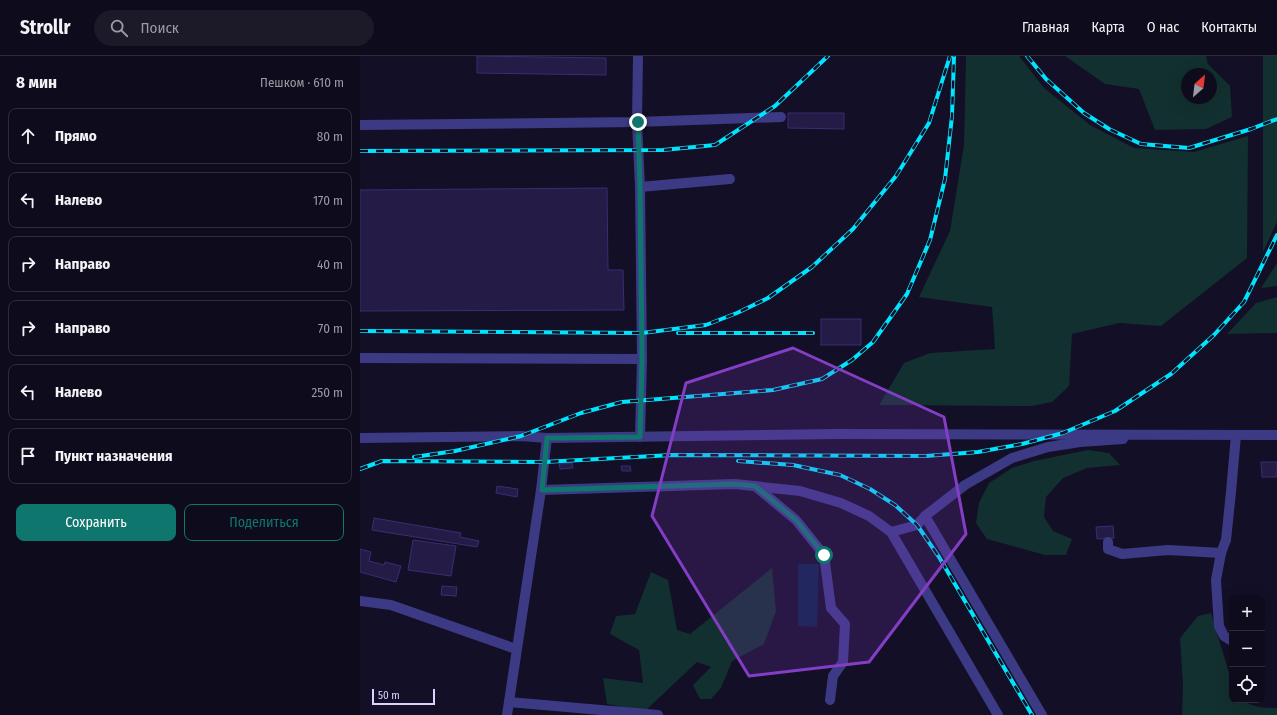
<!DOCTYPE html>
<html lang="ru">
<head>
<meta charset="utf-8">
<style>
  :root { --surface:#0e0b1c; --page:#1c1929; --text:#f1f3f6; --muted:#9b9ba3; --line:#2e2b3b; --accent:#0f766e }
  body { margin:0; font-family:"Fira Sans Condensed",sans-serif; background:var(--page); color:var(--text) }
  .controls { position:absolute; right:12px; bottom:12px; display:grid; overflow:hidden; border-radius:8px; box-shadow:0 4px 16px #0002 }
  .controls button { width:36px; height:36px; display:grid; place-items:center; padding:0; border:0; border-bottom:1px solid var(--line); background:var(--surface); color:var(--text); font:20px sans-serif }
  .compass { position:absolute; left:821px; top:12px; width:36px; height:36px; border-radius:50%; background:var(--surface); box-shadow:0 4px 16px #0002; rotate:28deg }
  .scale { position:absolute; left:12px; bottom:10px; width:63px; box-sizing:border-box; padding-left:4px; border:2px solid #d9d4ff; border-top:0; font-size:11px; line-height:14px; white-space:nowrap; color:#d9d4ff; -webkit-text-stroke:3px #130f26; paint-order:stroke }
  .stop { position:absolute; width:12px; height:12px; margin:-9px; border:3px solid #0f766e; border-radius:50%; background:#fff }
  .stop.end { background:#0f766e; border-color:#fff; box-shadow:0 1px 4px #0008 }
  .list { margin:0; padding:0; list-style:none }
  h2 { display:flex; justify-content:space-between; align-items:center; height:52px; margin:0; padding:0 16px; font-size:17px }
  h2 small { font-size:13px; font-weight:400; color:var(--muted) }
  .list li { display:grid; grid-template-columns:26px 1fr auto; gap:12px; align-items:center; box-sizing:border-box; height:56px; margin:0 8px 8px; padding:0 8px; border:1px solid var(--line); border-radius:8px }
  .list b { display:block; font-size:15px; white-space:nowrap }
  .list em { font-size:13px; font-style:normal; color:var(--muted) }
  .actions { display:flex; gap:8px; padding:12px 16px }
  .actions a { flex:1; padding:9px 0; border:1px solid var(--accent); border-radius:8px; text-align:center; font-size:14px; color:var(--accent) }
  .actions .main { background:var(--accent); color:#fff }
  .icon { flex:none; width:22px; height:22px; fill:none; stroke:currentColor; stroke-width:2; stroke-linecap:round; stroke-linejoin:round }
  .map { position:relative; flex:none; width:917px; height:659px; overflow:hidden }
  header { display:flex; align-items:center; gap:24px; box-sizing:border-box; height:56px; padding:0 20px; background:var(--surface); border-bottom:1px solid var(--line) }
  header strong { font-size:19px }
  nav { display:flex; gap:22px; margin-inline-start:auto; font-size:14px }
  .search { width:280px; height:36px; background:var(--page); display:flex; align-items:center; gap:10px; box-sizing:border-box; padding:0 14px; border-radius:22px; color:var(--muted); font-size:15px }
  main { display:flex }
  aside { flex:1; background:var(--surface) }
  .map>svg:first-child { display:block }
  .green { fill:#12302f; fill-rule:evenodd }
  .water { fill:#0c2248 }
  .building { fill:#241b47; stroke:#3b2d73 }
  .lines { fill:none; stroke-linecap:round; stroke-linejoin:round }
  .minor { stroke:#3d3a85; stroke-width:10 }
  .rail-casing { stroke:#00e5ff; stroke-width:4 }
  .rail { stroke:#130f26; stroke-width:2.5; stroke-dasharray:8; stroke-linecap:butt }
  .route { stroke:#0f766e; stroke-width:5 }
  .marked { fill:#843dc5; fill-opacity:0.2; stroke:#843dc5; stroke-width:3; stroke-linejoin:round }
</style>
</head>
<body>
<header>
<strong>Strollr</strong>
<div class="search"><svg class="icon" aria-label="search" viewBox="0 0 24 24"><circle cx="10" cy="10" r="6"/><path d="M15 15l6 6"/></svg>Поиск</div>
<nav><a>Главная</a><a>Карта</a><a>О нас</a><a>Контакты</a></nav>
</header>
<main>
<aside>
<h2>8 мин<small>Пешком · 610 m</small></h2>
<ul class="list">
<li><svg class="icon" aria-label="ahead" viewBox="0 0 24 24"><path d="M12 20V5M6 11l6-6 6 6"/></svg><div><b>Прямо</b></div><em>80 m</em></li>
<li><svg class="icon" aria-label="left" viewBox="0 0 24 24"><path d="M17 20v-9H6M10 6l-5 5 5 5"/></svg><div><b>Налево</b></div><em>170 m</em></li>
<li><svg class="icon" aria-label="right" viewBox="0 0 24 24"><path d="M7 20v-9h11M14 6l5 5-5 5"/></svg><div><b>Направо</b></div><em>40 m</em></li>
<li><svg class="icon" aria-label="right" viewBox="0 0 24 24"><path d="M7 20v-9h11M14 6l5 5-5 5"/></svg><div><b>Направо</b></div><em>70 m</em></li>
<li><svg class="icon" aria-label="left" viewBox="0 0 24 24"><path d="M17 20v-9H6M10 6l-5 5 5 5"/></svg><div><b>Налево</b></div><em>250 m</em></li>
<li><svg class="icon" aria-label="arrive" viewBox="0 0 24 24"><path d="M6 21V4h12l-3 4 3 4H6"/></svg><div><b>Пункт назначения</b></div></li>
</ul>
<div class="actions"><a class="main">Сохранить</a><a>Поделиться</a></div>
</aside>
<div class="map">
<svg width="917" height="659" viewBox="0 0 917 659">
  <rect width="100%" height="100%" fill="#130f26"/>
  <g class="green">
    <path d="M 606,0 L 659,0 L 684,32 L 730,69 L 774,92 L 834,96 L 888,80 L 887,202 L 801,270 L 759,267 L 712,278 L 709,330 L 692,346 L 672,350 L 519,349 L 544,307 L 570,297 L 635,293 L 632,251 L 559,241 L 590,175 L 604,89 Z"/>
    <path d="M 705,0 L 846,0 L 848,8 L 870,30 L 872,61 L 846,73 L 795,74 L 779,33 L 745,28 ZM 827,18 L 851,18 L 851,42 L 827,42 Z"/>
    <path d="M 903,0 L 917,0 L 917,166 L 903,196 Z"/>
    <path d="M 917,207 L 917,230 L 901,232 Z"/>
    <path d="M 917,241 L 917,277 L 867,278 L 896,247 Z"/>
    <path d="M 728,394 L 749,397 L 760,409 L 727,412 L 703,422 L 686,441 L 684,461 L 693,475 L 712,483 L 706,499 L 685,499 L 627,483 L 616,467 L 619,447 L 629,427 L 652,412 L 674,405 Z"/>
    <path d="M 412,512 L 416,555 L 404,588 L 372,605 L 361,632 L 351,643 L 340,643 L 333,629 L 351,611 L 337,606 L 285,655 L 247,648 L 243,622 L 283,627 L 279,594 L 250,578 L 256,560 L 275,558 L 291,516 L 308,524 L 317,574 L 330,578 Z"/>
    <path d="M 851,557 L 872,627 L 872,644 L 884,644 C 891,652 907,652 917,652 L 917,659 L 822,659 L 823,629 L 820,582 L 838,560 Z"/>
  </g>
  <path class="water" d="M 438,508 L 459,508 L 457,571 L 438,570 Z"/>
  <g class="building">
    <path d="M 117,0 L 246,2 L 246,19 L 117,17 Z"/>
    <path d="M 428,57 L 484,57 L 484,73 L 428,72 Z"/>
    <path d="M 247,132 L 248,214 L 263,214 L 264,254 L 0,255 L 0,134 Z"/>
    <rect x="461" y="263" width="40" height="26"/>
    <path d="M 901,406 L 917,406 L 917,421 L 902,421 Z"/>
    <path d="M 212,407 L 213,412 L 200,413 L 199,408 Z"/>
    <path d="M 261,410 L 270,410 L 271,415 L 262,415 Z"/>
    <path d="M 137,430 L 158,433 L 157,441 L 136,437 Z"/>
    <path d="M 14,462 L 101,477 L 100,481 L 119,485 L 117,491 L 12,474 Z"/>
    <path d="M 753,470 L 754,482 L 737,483 L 736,471 Z"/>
    <path d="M 53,484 L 96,490 L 91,520 L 48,514 Z"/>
    <path d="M 0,493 L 11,496 L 9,505 L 24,509 L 25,506 L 41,510 L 36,526 L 0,516 Z"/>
    <path d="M 82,530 L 97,531 L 96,540 L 81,539 Z"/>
  </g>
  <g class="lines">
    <g class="minor">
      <path d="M 0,69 L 277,66 L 421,61"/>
      <path d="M 280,131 L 370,123"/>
      <path d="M 0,302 L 282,303 L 280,131 L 277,66 L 278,0"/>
      <path d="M 280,381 L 282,303"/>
      <path d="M 0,382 L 161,380 L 187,382"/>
      <path d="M 395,430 L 436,464 L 464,499 L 471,552 L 485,568 L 483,606 L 473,620 L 470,644"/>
      <path d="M 181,434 L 375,428 L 440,435 L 481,447 L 509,460 L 531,476 L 638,659"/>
      <path d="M 565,460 L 682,659"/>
      <path d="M 531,476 L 557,469 L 565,460 L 605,429 L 652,402 L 688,391 L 720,386 L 763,383"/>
      <path d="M 748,486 L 748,493 L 762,498 L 808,494 L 861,497"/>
      <path d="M 0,545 L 31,549 L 156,593"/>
      <path d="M 872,585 L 864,580 L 859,570 L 856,524 L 861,497 L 866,484 L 871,436 L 876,379"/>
      <path d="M 149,646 L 298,659"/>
      <path d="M 147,659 L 181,434 L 187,382 L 476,378 L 917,379"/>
    </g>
    <g class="rail-casing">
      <g id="rail">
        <path d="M 667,0 L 686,23 L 724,57 L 749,73 L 781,88 L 829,92 L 891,73 L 917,63"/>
        <path d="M 0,95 L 303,94 L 355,89 L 415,50 L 468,0"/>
        <path d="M 0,275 L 282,277 L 346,269 L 377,257 L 408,242 L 452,211 L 493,173 L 536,120 L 569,67 L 590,0"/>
        <path d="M 318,277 L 453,277"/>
        <path d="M 54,401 L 95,395 L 161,380 L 221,357 L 262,346 L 413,334 L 462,323 L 492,304 L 513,286 L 547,238 L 570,184 L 585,123 L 592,60 L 594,0"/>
        <path d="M 378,405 L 433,409 L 480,419 L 510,433 L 535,449 L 557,469 L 579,501 L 672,659"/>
        <path d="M 0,413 L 22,405 L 184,406 L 312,399 L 566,400 L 618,396 L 662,388 L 703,377 L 755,355 L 811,318 L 854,279 L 884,246 L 917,179"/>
      </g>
    </g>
    <use href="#rail" class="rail"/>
  </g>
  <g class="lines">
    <path class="route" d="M 278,66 L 280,131 L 282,303 L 280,381 L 187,382 L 182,434 L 375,428 L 395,430 L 436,464 L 464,499"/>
  </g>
  <path class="marked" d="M 433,292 L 584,361 L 606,478 L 509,606 L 389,620 L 292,460 L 326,327 Z"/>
</svg>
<div class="controls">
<button>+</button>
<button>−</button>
<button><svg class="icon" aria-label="locate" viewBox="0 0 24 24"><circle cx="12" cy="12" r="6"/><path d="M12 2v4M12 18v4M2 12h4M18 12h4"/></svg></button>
</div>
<svg class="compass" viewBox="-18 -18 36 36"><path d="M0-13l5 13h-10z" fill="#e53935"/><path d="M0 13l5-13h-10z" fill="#9b9ba3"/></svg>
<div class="scale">50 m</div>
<div class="stop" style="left:464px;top:499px"></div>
<div class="stop end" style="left:278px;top:66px"></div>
</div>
</main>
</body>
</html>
